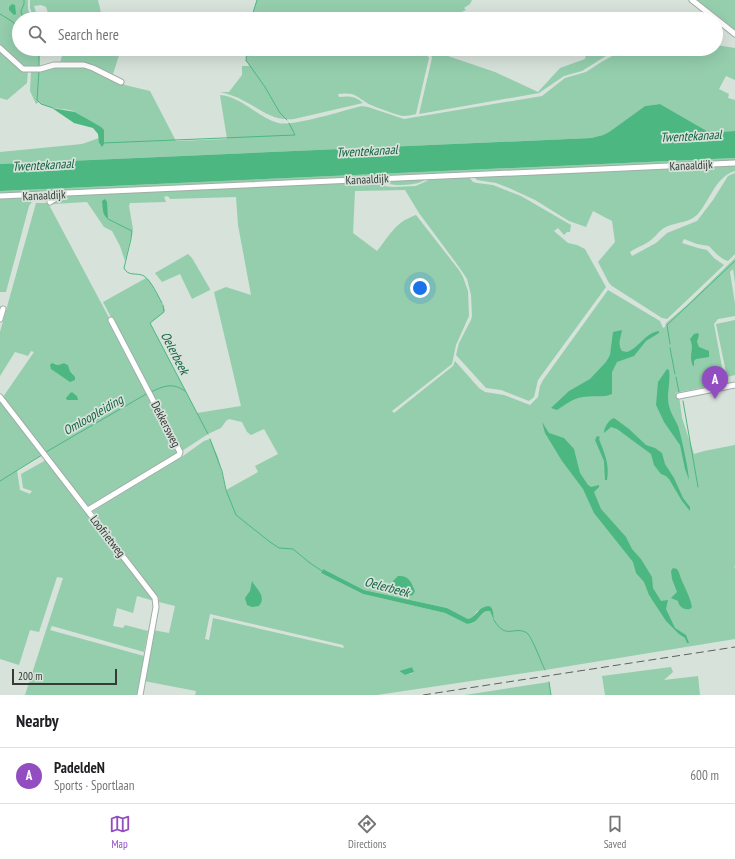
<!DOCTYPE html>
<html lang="en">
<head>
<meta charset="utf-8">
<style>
  :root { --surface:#fff; --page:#f6f6f6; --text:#202124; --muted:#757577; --line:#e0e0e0; --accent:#924dc1 }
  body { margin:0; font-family:"PT Sans Narrow",sans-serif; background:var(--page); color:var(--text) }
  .scale { position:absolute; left:12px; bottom:10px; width:105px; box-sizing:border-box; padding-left:4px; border:2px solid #373b38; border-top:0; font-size:11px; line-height:14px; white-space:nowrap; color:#373b38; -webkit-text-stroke:3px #d6e2da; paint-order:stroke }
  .you { position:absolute; left:420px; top:288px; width:14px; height:14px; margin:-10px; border:3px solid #fff; border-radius:50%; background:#1a73e8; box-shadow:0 0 0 6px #1a73e833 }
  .badge { display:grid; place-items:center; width:26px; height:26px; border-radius:50%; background:var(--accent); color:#fff; font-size:13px; font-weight:700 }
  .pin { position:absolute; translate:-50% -33px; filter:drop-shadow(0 1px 2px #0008) }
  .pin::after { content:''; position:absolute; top:21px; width:14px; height:12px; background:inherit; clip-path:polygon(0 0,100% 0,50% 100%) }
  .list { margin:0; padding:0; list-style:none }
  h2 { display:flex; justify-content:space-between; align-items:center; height:52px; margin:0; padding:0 16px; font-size:17px }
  h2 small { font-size:13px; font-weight:400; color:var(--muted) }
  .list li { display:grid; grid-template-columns:26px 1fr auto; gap:12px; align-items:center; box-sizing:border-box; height:56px; padding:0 16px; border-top:1px solid var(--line) }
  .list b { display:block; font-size:15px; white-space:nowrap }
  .list p { margin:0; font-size:13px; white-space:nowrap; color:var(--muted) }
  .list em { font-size:13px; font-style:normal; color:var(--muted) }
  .icon { flex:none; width:22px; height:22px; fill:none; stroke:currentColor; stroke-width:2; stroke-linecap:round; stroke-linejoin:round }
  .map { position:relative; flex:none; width:735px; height:695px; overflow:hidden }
  .search { position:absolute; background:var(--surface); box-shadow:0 4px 16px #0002; left:12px; right:12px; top:12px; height:44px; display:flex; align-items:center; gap:10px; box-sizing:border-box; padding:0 14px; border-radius:22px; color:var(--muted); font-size:15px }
  .sheet { height:108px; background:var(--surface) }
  nav { display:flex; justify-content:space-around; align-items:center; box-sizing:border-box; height:56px; border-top:1px solid var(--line); background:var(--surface); font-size:11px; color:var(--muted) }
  nav a { display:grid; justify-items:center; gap:2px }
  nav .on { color:var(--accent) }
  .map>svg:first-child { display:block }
  .green { fill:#94cead; fill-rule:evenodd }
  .water { fill:#4db782 }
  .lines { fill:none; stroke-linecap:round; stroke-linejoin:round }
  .stream { stroke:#4db782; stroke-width:1 }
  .minor-casing { stroke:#a1ada6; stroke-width:7 }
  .minor { stroke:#fff; stroke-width:5 }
  .rail { stroke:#5c625e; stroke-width:1; stroke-dasharray:8 4; stroke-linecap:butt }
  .labels { text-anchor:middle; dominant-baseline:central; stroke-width:3.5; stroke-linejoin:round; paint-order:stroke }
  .street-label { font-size:12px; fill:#373b38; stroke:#d6e2da }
  .water-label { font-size:13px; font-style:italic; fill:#146340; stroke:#d6e2da }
</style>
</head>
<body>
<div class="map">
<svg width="735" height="695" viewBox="0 0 735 695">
  <rect width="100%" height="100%" fill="#d6e2da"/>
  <g class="green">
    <path d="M 0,0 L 28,0 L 28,9 L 31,19 L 19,19 L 19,49 L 40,49 L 39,67 L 24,68 L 0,47 Z"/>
    <path d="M 30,0 L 98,0 L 102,17 L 104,19 L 50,19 L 46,7 L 41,5 L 34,6 L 38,19 L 34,19 L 30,8 Z"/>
    <path d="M 257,0 L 472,0 L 470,4 L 464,8 L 466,10 L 445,19 L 251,19 Z"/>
    <path d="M 695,0 L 735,0 L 735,33 Z"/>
    <path d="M 591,13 L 615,19 L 590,19 Z"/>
    <path d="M 716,45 L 735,48 L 735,80 L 726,76 L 719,89 L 729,94 L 728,98 L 735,100 L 735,131 L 716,132 L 707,131 L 660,104 L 645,106 L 609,132 L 603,135 L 591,138 L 0,164 L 0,152 L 82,144 L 99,138 L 99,143 L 101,146 L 104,144 C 103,124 103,131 89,121 C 82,116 77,112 69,110 C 59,108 48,109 39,102 L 36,104 L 30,91 L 31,71 L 53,67 L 86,67 L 94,69 L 125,85 L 150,91 L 176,141 L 227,139 L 220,95 C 242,97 257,117 278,123 C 293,127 344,110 362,106 L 368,107 L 404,119 L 542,96 L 565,78 L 586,72 L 603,61 L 614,55 L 662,51 L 668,49 L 716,49 Z"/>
    <path d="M 64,49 L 121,49 L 113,74 L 92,64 L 60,63 Z"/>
    <path d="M 247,49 L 402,49 L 426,54 L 429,58 L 416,114 C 412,115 407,116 403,116 C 397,115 372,106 367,103 C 355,95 354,92 338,94 L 339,97 C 349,96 355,96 363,103 L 294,119 C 272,121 262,110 244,101 C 236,96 228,94 220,92 L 229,92 L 242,75 L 242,66 L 250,66 L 246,61 Z"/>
    <path d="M 418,49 L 437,49 L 436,52 L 495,72 L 538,92 L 560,68 L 585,59 L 587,49 L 645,49 L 622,51 L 609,54 L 582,71 L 564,76 L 539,93 L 419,114 L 432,58 C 431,50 425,50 418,49 Z"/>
    <path d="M 0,50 L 28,71 L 27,83 L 7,100 L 0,98 Z"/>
    <path d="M 735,158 L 735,162 L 0,195 L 0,191 Z"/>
    <path d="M 735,164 L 735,171 C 715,177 710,201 697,215 C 688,223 678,222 668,226 C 660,229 657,235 651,240 C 645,245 637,247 630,252 L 632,256 L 656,243 L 667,233 L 697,221 L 713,200 L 728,176 L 735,173 L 735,254 L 728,261 C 719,258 715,252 709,246 L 697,244 L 684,239 L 682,243 L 698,248 L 707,250 L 714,258 L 724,265 L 667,319 L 662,318 L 612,286 L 609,283 L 598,262 L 615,242 L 612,221 L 593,211 L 586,227 L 569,221 L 535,200 L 509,188 L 496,183 L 477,180 L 474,177 Z"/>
    <path d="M 468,176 L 473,182 L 477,183 L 493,185 L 521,196 L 571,225 L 570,232 L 567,232 L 564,235 L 558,228 L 554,231 L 568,243 L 577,245 L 585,249 L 606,287 L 538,380 L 534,397 L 529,401 L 501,390 L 486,388 L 456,355 L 459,343 L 471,320 L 472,316 L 471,295 L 467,279 L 459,267 L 419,213 L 405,190 L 355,191 L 353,233 L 377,251 C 391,234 394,223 416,215 L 459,270 L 463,277 L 468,291 L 469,316 L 456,345 L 452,364 L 392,411 L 394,413 L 453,366 L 455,361 L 479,388 L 485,392 L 504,395 L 530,405 L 538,397 L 540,386 L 543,380 L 608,290 L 660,321 L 663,328 L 665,327 L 666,323 L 686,306 L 735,258 L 735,283 L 733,269 L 730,272 L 735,304 L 735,316 L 718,319 L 714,324 L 725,383 L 675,393 L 679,396 L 682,418 L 694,454 L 704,451 L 735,445 L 735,566 L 734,566 L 735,568 L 735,639 L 545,670 L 377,695 L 195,695 L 196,691 L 144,681 L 153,630 L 169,633 L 175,606 L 159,602 L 159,599 L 93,511 L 183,456 L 204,441 L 210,439 L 218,457 L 226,490 L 258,472 L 255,466 L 278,454 L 264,429 L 251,435 L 247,432 L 242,422 L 229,419 L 226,421 L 221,428 L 208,434 L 182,451 L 103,302 L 146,278 L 149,280 L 162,303 L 165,310 L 163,313 L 150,323 L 197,413 L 241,406 L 214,292 L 226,287 L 251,295 L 238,225 L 236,197 L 170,199 L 168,196 L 164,197 L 166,202 L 130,203 L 129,206 L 133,229 L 125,261 L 120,246 L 112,231 L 104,227 L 87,202 L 52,204 L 67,195 L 373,180 L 383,186 L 393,187 L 416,186 L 435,177 ZM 323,569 L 364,590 L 447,608 L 468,619 L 472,618 L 477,611 L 489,606 C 493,608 493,614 493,619 L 490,611 L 486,611 L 473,623 L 467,624 L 445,613 L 363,594 L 321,573 ZM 407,578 L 415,591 L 406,594 L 400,588 L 396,587 ZM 210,614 L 343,645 L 344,648 L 213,618 L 209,640 L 205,639 ZM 412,667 L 413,673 L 405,675 L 399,671 Z"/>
    <path d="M 429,177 C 425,179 422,182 418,183 C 407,186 386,186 378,180 Z"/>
    <path d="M 45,197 L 46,200 L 33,200 L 29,206 L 6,292 L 0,292 L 0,199 Z"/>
    <path d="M 36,203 L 48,203 L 149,393 L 179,454 L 88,508 L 3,397 L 34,352 L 31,351 L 28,356 L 15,352 L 0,376 L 0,332 ZM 54,363 L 58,365 L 64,363 L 68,365 L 70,371 L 73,374 L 62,376 L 57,373 ZM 72,392 L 77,396 L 77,400 L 67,400 L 68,395 Z"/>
    <path d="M 188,254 L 192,258 L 210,289 L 210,290 L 192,299 L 180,274 L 162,282 L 155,273 Z"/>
    <path d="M 735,320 L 735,375 L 727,377 L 716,324 Z"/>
    <path d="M 0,400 L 42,455 L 17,470 L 20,490 L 30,494 L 32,491 L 23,488 L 21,474 L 46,460 L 154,601 L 137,596 L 133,613 L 117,608 L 113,626 L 123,628 L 125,625 L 148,631 L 144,652 L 52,626 L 50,630 L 144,656 L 137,695 L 25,695 L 63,578 L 57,577 L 39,632 L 30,630 L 19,665 L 0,659 Z"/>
    <path d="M 671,667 L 673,672 L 664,680 L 698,676 L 700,695 L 605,695 L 602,676 Z"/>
    <path d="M 549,682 L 551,695 L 465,695 Z"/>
  </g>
  <g class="water">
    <path d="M 12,4 L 15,5 L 16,14 L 14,15 L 9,10 L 9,7 Z"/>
    <path d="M 660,104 L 707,131 L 716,132 L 735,131 L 735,158 L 0,191 L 0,164 L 591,138 L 603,135 L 609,132 L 645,106 Z"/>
    <path d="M 52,108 L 75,112 L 101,127 L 104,130 L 104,144 L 102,147 L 99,143 L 98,134 L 93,128 L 74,123 Z"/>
    <path d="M 105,199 L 107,202 L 108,219 C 102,215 103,208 102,201 Z"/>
    <path d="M 622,330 C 621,337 617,344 622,351 L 627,352 C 640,347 645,333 659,331 L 659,333 L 646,341 L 634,356 L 617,362 L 612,372 L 612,394 C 603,398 593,395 583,397 C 573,398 565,405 557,410 L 551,408 L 569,391 L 590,379 L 606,362 L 610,355 L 613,332 Z"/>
    <path d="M 698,333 L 699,335 L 697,342 L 699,347 L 709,351 L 709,357 L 696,359 L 694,361 L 694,366 L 693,366 C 688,354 695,350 690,339 L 694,334 Z"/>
    <path d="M 52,363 L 58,365 L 64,363 L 68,365 L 70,371 L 75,377 L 75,380 L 70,382 L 51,369 L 50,365 Z"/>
    <path d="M 667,369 L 669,370 C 671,382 666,394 669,406 C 671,414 675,419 678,426 C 681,435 689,471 689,480 L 685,469 L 680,445 L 664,422 L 656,405 L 658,382 Z"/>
    <path d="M 72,392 L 77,396 L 78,400 L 67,400 L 66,398 L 70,393 Z"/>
    <path d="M 614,418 L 629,429 L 646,445 L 655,448 L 662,453 L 665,464 L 674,478 L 683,498 L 690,507 L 690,511 L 682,501 L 669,479 L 666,476 L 661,474 L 654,465 L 651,454 L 617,429 L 611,427 L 604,433 C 604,427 609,420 614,418 Z"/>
    <path d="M 542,422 L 549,433 L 564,438 L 574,449 L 580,473 L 588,485 L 591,487 L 599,485 L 599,487 L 594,492 L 601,509 L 626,537 L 632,549 L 641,559 L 652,577 L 653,588 L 661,601 L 668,600 L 666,609 L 675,628 L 686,635 L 689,643 L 687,643 L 685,638 L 679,634 L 666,621 L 649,595 L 644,582 L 636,573 L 633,562 L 594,513 L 583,489 L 562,461 L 545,433 Z"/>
    <path d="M 597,436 L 600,437 L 599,439 C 604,452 610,465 607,480 L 605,480 L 604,461 L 595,440 Z"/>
    <path d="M 673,568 L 677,569 C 680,573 680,577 682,581 C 686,590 690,597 692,607 L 690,609 C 684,610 679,607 678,601 L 671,598 L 677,592 L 672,579 L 671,571 Z"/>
    <path d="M 323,569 L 364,590 L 447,608 L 468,619 C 477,617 477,607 489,606 C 494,608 493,615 494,621 L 490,611 L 486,611 C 479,615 477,624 467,624 L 445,613 L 363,594 L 321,573 Z"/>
    <path d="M 398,576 C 409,575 411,582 415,591 L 413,595 L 409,596 L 400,588 L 393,586 L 393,581 Z"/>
    <path d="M 252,581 C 256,589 267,596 259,606 L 252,607 L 247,605 L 245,598 L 250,591 Z"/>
    <path d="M 412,667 L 414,672 L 405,675 L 399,671 Z"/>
  </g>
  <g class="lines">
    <g class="stream">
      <path d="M 0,14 L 13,22 L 19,29"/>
      <path d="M 23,19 L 21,11 L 24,4 L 24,0"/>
      <path d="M 251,19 L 257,0"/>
      <path d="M 39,49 L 39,66"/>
      <path d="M 247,49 L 246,61 L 248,63 L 265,87 L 280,113 L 287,120"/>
      <path d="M 39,71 L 37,100 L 41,104 L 53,108"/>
      <path d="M 103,143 L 295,135 L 289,123"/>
      <path d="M 108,219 L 132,231 L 131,239 L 124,268 C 128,277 137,272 144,276 C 152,282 157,294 162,303"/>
      <path d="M 163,305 L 164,312 L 150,323 L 208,434"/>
      <path d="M 670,344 L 667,325 L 735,261"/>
      <path d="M 670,348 L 675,374"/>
      <path d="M 676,377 L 679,392"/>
      <path d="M 151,392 C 164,386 172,382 185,391"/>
      <path d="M 683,401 L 698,487"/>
      <path d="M 210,439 L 222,471 L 226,490 L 236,515 L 270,542 L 279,548 L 293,549 L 310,563 L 322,571"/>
      <path d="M 46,452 L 148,393"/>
      <path d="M 0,481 L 42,455"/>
      <path d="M 494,620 C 506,641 514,625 527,633 C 532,637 541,662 545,670"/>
      <path d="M 549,682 L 551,695"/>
    </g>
    <g class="minor-casing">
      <g id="minor">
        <path d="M 692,0 L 735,34"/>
        <path d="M 0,48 L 23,69 L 40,69 L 54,65 L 84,65 L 93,68 L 121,82"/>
        <path d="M 0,196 L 735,163"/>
        <path d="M 50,202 L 61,195"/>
        <path d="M 0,319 L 3,309"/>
        <path d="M 679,396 L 735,385"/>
        <path d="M 0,397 L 155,598 L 156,607 L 140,695"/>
        <path d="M 88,510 L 179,455 L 180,452 L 111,320"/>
      </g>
    </g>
    <use href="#minor" class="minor"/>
    <path class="rail" d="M 423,695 L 735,647"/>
  </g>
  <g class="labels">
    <g class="street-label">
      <text transform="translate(691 165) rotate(-3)">Kanaaldijk</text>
      <text transform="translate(367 179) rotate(-3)">Kanaaldijk</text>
      <text transform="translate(44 195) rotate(-3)">Kanaaldijk</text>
      <text transform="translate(166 424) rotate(63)">Dekkersweg</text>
      <text transform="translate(108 536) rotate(52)">Loofrietweg</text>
    </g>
    <g class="water-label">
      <text transform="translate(691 136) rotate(-3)">Twentekanaal</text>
      <text transform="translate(367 151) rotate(-3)">Twentekanaal</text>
      <text transform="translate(43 165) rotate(-3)">Twentekanaal</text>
      <text transform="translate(175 353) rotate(63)">Oelerbeek</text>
      <text transform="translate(93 415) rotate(-30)">Omloopleiding</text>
      <text transform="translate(387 587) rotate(15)">Oelerbeek</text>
    </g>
  </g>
</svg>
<div class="scale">200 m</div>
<div class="you"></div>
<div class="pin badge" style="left:715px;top:399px">A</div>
<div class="search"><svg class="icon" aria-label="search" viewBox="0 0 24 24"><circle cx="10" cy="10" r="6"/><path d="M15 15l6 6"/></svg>Search here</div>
</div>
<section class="sheet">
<h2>Nearby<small></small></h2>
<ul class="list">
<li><span class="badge">A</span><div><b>PadeldeN</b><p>Sports · Sportlaan</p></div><em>600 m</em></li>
</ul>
</section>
<nav>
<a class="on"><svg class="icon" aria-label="map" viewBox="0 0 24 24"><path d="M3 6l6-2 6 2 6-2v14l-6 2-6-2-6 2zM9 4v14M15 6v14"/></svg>Map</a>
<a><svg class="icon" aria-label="directions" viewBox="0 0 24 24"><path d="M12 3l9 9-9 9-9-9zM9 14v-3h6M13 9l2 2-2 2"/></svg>Directions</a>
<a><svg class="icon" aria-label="saved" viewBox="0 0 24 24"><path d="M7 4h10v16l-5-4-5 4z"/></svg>Saved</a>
</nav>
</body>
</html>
